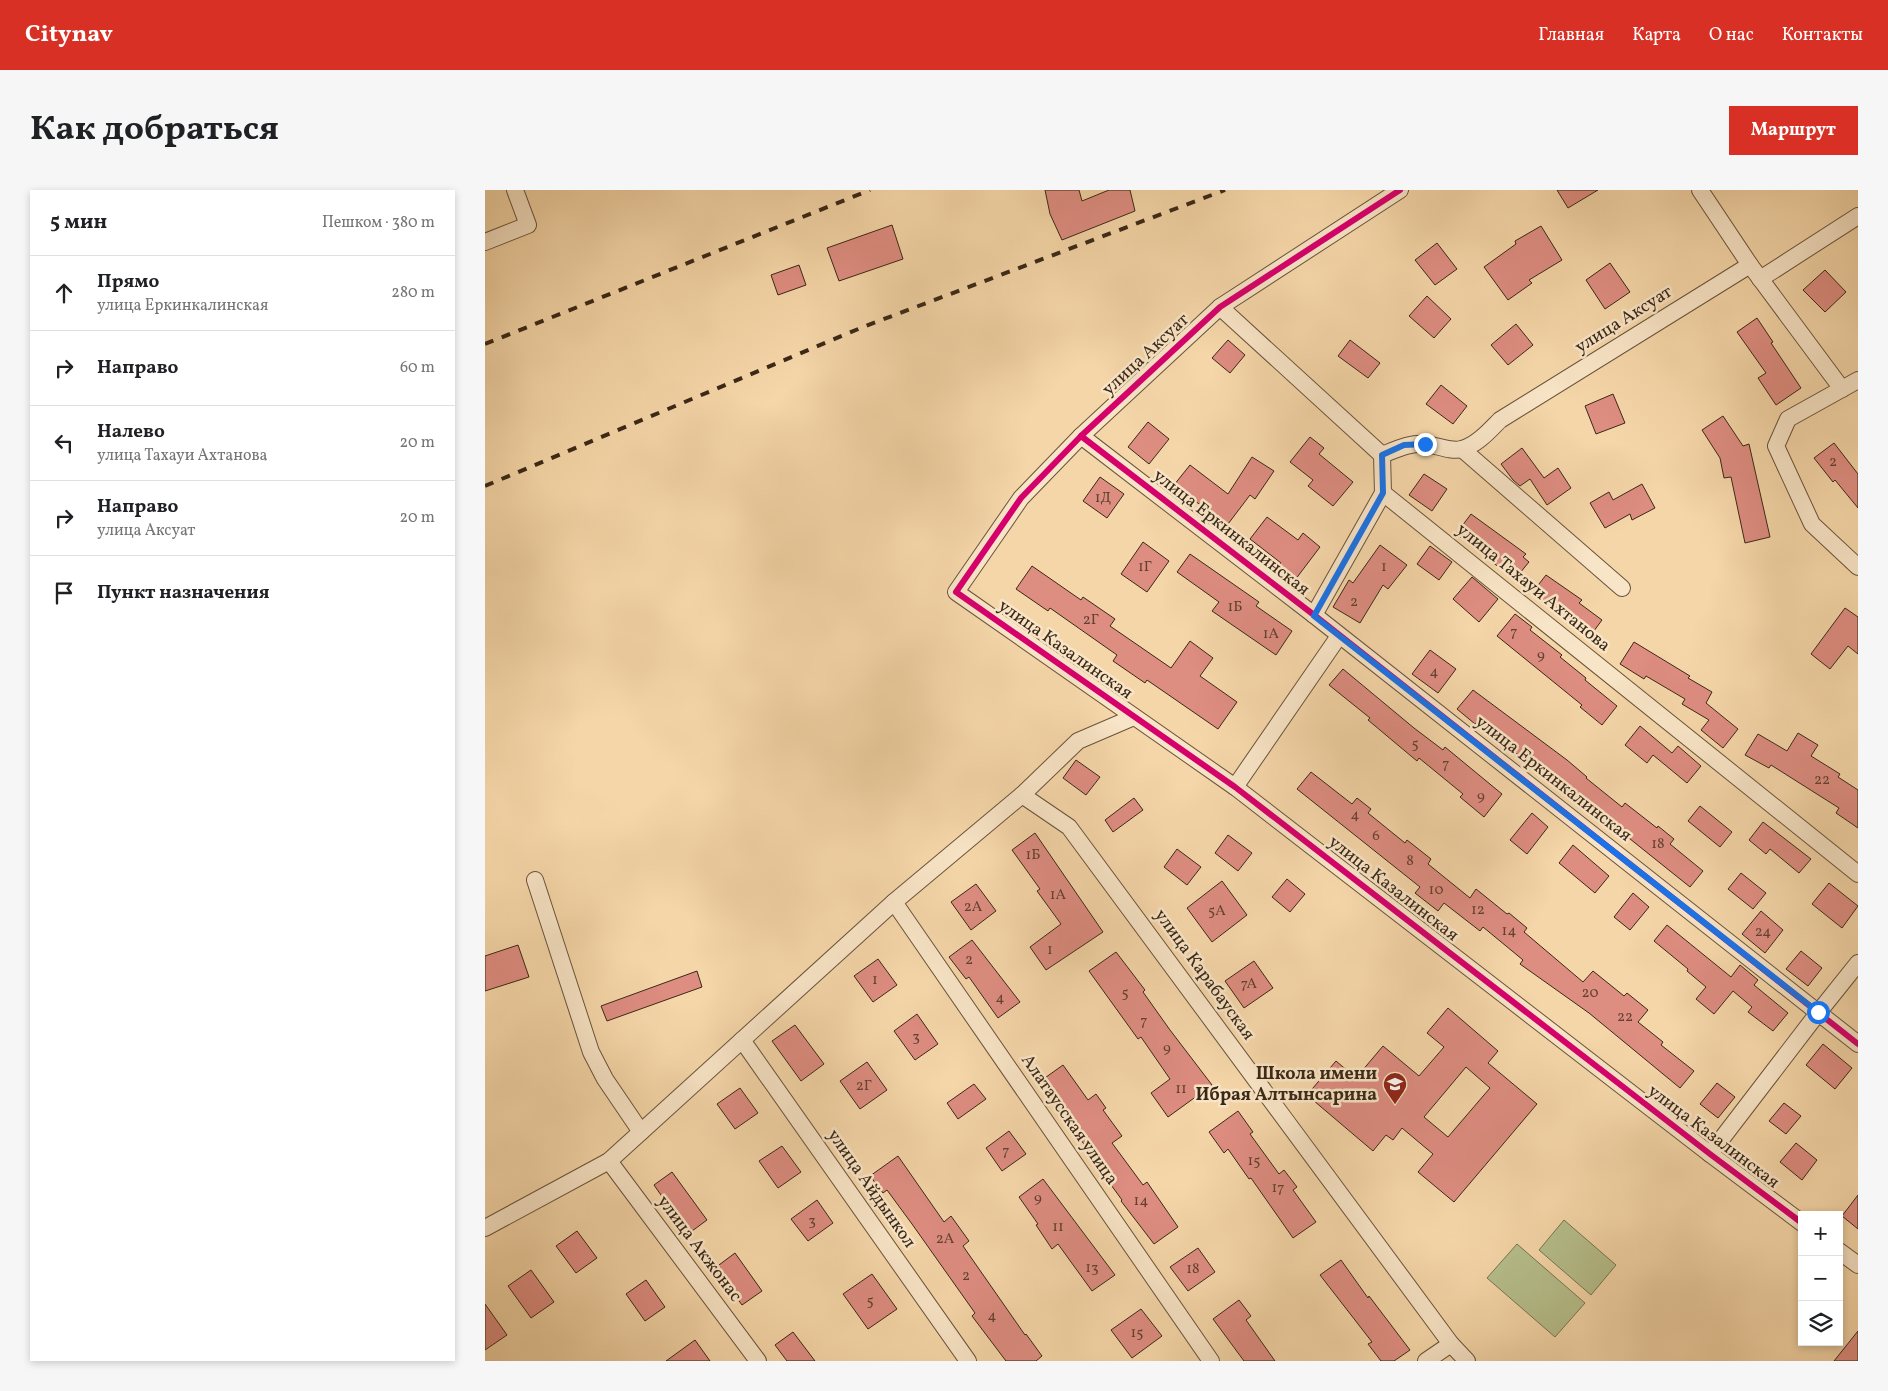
<!DOCTYPE html>
<html lang="ru">
<head>
<meta charset="utf-8">
<style>
  :root { --surface:#fff; --page:#f6f6f6; --text:#202124; --muted:#757577; --line:#e0e0e0; --accent:#d93025 }
  body { margin:0; font-family:Vollkorn,serif; background:var(--page); color:var(--text) }
  .controls { position:absolute; right:15px; bottom:15px; display:grid; overflow:hidden; border-radius:0px; box-shadow:0 2px 8px #0003 }
  .controls button { width:45px; height:45px; display:grid; place-items:center; padding:0; border:0; border-bottom:1px solid var(--line); background:var(--surface); color:var(--text); font:25px sans-serif }
  .stop { position:absolute; width:15px; height:15px; margin:-11px; border:4px solid #1a73e8; border-radius:50%; background:#fff }
  .stop.end { background:#1a73e8; border-color:#fff; box-shadow:0 1px 5px #0008 }
  .list { margin:0; padding:0; list-style:none }
  h2 { display:flex; justify-content:space-between; align-items:center; height:65px; margin:0; padding:0 20px; font-size:21px }
  h2 small { font-size:16px; font-weight:400; color:var(--muted) }
  .list li { display:grid; grid-template-columns:32px 1fr auto; gap:15px; align-items:center; box-sizing:border-box; height:75px; padding:0 20px; border-top:1px solid var(--line) }
  .list b { display:block; font-size:19px; white-space:nowrap }
  .list p { margin:0; font-size:16px; white-space:nowrap; color:var(--muted) }
  .list em { font-size:16px; font-style:normal; color:var(--muted) }
  .icon { flex:none; width:28px; height:28px; fill:none; stroke:currentColor; stroke-width:2; stroke-linecap:round; stroke-linejoin:round }
  .map { position:relative; flex:none; width:1373px; height:1171px; overflow:hidden; border-radius:0px }
  header { display:flex; align-items:center; gap:30px; box-sizing:border-box; height:70px; padding:0 25px; background:var(--accent); color:#fff }
  header strong { font-size:24px }
  nav { display:flex; gap:28px; margin-inline-start:auto; font-size:18px }
  .intro { display:flex; align-items:center; justify-content:space-between; box-sizing:border-box; height:120px; padding:0 30px }
  h1 { margin:0; font-size:35px }
  .button { padding:12px 22px; border-radius:0px; background:var(--accent); color:#fff; font-size:18px; font-weight:700 }
  main { display:flex; gap:30px; padding:0 30px }
  aside { flex:1; background:var(--surface); border-radius:0px; box-shadow:0 2px 8px #0003 }
  .map>svg:first-child { display:block }
  .green { fill:#b6bf8c; stroke:#787452 }
  .building { fill:#de8d81; stroke:#3a2817; fill-rule:evenodd }
  .lines { fill:none; stroke-linecap:round; stroke-linejoin:round }
  .minor-casing { stroke:#69543b; stroke-width:18 }
  .minor { stroke:#f8e4c6; stroke-width:16 }
  .rail { stroke:#3a2817; stroke-width:4; stroke-dasharray:9 9; stroke-linecap:butt }
  .cycleway-casing { stroke:#f8e4c6; stroke-width:9 }
  .cycleway { stroke:#d6006c; stroke-width:6 }
  .route { stroke:#1a73e8; stroke-width:6 }
  .labels { text-anchor:middle; dominant-baseline:central; stroke-width:5; stroke-linejoin:round; paint-order:stroke }
  .number-label { font-size:15px; fill:#634132 }
  .street-label { font-size:18px; fill:#3a2817; stroke:#f8e4c6 }
  .poi-label { font-size:18px; font-weight:bold; fill:#3a2817; stroke:#f8e4c6; text-anchor:end }
</style>
</head>
<body>
<header>
<strong>Citynav</strong>
<nav><a>Главная</a><a>Карта</a><a>О нас</a><a>Контакты</a></nav>
</header>
<div class="intro"><h1>Как добраться</h1><a class="button">Маршрут</a></div>
<main>
<aside>
<h2>5 мин<small>Пешком · 380 m</small></h2>
<ul class="list">
<li><svg class="icon" aria-label="ahead" viewBox="0 0 24 24"><path d="M12 20V5M6 11l6-6 6 6"/></svg><div><b>Прямо</b><p>улица Еркинкалинская</p></div><em>280 m</em></li>
<li><svg class="icon" aria-label="right" viewBox="0 0 24 24"><path d="M7 20v-9h11M14 6l5 5-5 5"/></svg><div><b>Направо</b></div><em>60 m</em></li>
<li><svg class="icon" aria-label="left" viewBox="0 0 24 24"><path d="M17 20v-9H6M10 6l-5 5 5 5"/></svg><div><b>Налево</b><p>улица Тахауи Ахтанова</p></div><em>20 m</em></li>
<li><svg class="icon" aria-label="right" viewBox="0 0 24 24"><path d="M7 20v-9h11M14 6l5 5-5 5"/></svg><div><b>Направо</b><p>улица Аксуат</p></div><em>20 m</em></li>
<li><svg class="icon" aria-label="arrive" viewBox="0 0 24 24"><path d="M6 21V4h12l-3 4 3 4H6"/></svg><div><b>Пункт назначения</b></div></li>
</ul>
</aside>
<div class="map">
<svg width="1373" height="1171" viewBox="0 0 1373 1171">
  <rect width="100%" height="100%" fill="#f5d6a8"/>
  <filter id="stains"><feTurbulence type="fractalNoise" baseFrequency=".004" numOctaves="4"/><feColorMatrix values="0 0 0 0 .2 0 0 0 0 .09 0 0 0 0 .02 0 0 0 .5 -.17"/></filter>
  <radialGradient id="worn" r=".72"><stop offset=".6" stop-color="#630" stop-opacity="0"/><stop offset="1" stop-color="#630" stop-opacity=".3"/></radialGradient>
  <g class="green">
    <path d="M 1079,1030 L 1131,1075 L 1106,1105 L 1054,1060 Z"/>
    <path d="M 1032,1054 L 1100,1113 L 1070,1147 L 1002,1088 Z"/>
  </g>
  <g class="building">
    <path d="M 560,0 L 594,0 L 597,11 L 624,0 L 645,0 L 650,21 L 577,50 L 565,24 Z"/>
    <path d="M 1072,0 L 1113,0 L 1083,18 Z"/>
    <path d="M 407,35 L 418,69 L 354,91 L 342,58 Z"/>
    <path d="M 1056,36 L 1077,70 L 1044,90 L 1047,93 L 1023,110 L 999,77 L 1031,54 L 1030,51 Z"/>
    <path d="M 952,53 L 972,79 L 950,95 L 930,70 Z"/>
    <path d="M 1125,73 L 1145,102 L 1120,119 L 1101,90 Z"/>
    <path d="M 314,75 L 321,95 L 293,105 L 286,85 Z"/>
    <path d="M 1340,80 L 1361,102 L 1340,122 L 1318,100 Z"/>
    <path d="M 942,106 L 966,129 L 949,148 L 924,126 Z"/>
    <path d="M 1272,128 L 1288,152 L 1286,153 L 1316,198 L 1291,215 L 1273,188 L 1281,183 L 1252,142 Z"/>
    <path d="M 1031,134 L 1048,155 L 1023,175 L 1006,155 Z"/>
    <path d="M 743,150 L 760,165 L 745,183 L 727,168 Z"/>
    <path d="M 865,150 L 895,173 L 883,188 L 853,166 Z"/>
    <path d="M 956,195 L 982,216 L 968,234 L 941,214 Z"/>
    <path d="M 1128,204 L 1140,233 L 1111,244 L 1100,216 Z"/>
    <path d="M 1238,226 L 1258,256 L 1264,254 L 1285,347 L 1260,353 L 1246,287 L 1239,288 L 1235,268 L 1217,240 Z"/>
    <path d="M 663,232 L 684,249 L 664,274 L 643,257 Z"/>
    <path d="M 825,247 L 839,258 L 834,264 L 868,292 L 848,316 L 823,296 L 828,290 L 805,272 Z"/>
    <path d="M 1349,253 L 1373,284 L 1373,318 L 1350,290 L 1348,292 L 1329,268 Z"/>
    <path d="M 1037,258 L 1059,288 L 1073,278 L 1086,298 L 1062,315 L 1045,289 L 1035,296 L 1028,290 L 1016,274 Z"/>
    <path d="M 767,267 L 789,281 L 770,309 L 765,305 L 740,338 L 720,323 L 722,320 L 689,295 L 705,275 L 743,304 Z"/>
    <path d="M 939,284 L 962,299 L 947,321 L 924,305 Z"/>
    <path d="M 615,287 L 639,304 L 622,328 L 598,311 Z"/>
    <path d="M 1157,294 L 1170,318 L 1147,330 L 1145,324 L 1120,338 L 1105,313 L 1124,302 L 1128,310 Z"/>
    <path d="M 986,324 L 1041,364 L 1038,367 L 1044,372 L 1030,389 L 1003,369 L 1005,368 L 971,344 Z"/>
    <path d="M 782,327 L 813,350 L 818,343 L 835,357 L 810,390 L 793,376 L 796,373 L 765,349 Z"/>
    <path d="M 658,352 L 684,371 L 662,402 L 636,384 Z"/>
    <path d="M 895,355 L 922,375 L 903,399 L 898,395 L 875,433 L 848,417 L 864,390 L 868,393 Z"/>
    <path d="M 945,356 L 967,372 L 954,390 L 932,374 Z"/>
    <path d="M 705,364 L 774,412 L 771,416 L 807,441 L 791,465 L 727,421 L 734,412 L 692,382 Z"/>
    <path d="M 547,376 L 596,410 L 598,407 L 630,429 L 625,436 L 686,478 L 705,451 L 728,468 L 715,486 L 752,512 L 733,539 L 662,490 L 660,493 L 628,471 L 632,465 L 565,418 L 563,421 L 531,399 Z"/>
    <path d="M 1061,385 L 1097,410 L 1094,413 L 1117,430 L 1103,449 L 1047,403 Z"/>
    <path d="M 987,387 L 1013,409 L 994,432 L 968,409 Z"/>
    <path d="M 1360,418 L 1373,427 L 1373,464 L 1363,456 L 1345,479 L 1326,464 Z"/>
    <path d="M 1030,424 L 1047,437 L 1045,440 L 1077,465 L 1075,467 L 1101,488 L 1100,490 L 1132,516 L 1117,535 L 1095,517 L 1097,515 L 1012,446 Z"/>
    <path d="M 1149,452 L 1205,486 L 1203,488 L 1227,502 L 1221,513 L 1253,539 L 1238,558 L 1216,540 L 1224,530 L 1197,514 L 1200,509 L 1161,486 L 1159,489 L 1135,474 Z"/>
    <path d="M 945,460 L 971,479 L 953,503 L 927,484 Z"/>
    <path d="M 858,479 L 929,538 L 958,560 L 960,557 L 1017,604 L 999,627 L 975,607 L 978,604 L 934,568 L 932,571 L 914,556 L 883,530 L 885,528 L 844,495 Z"/>
    <path d="M 988,500 L 1082,570 L 1102,587 L 1101,588 L 1137,617 L 1140,613 L 1172,638 L 1173,636 L 1189,649 L 1185,654 L 1218,681 L 1205,697 L 1059,580 L 1056,584 L 993,531 L 990,534 L 972,519 Z"/>
    <path d="M 1155,536 L 1187,563 L 1193,556 L 1216,576 L 1202,593 L 1168,565 L 1162,573 L 1140,555 Z"/>
    <path d="M 1313,543 L 1333,555 L 1326,566 L 1355,584 L 1353,587 L 1373,600 L 1373,638 L 1351,623 L 1354,618 L 1286,575 L 1284,578 L 1260,565 L 1273,544 L 1302,561 Z"/>
    <path d="M 591,570 L 615,587 L 601,605 L 578,588 Z"/>
    <path d="M 826,582 L 867,614 L 872,608 L 886,619 L 883,623 L 920,653 L 922,650 L 946,669 L 943,674 L 985,708 L 991,699 L 1022,724 L 1024,723 L 1042,738 L 1039,742 L 1098,792 L 1108,781 L 1139,806 L 1142,803 L 1163,820 L 1153,832 L 1178,852 L 1176,855 L 1209,881 L 1195,898 L 1104,823 L 1035,774 L 1038,770 L 998,737 L 995,741 L 959,713 L 953,721 L 930,703 L 935,697 L 812,599 Z"/>
    <path d="M 649,608 L 658,620 L 628,642 L 620,630 Z"/>
    <path d="M 1215,616 L 1247,642 L 1235,657 L 1203,631 Z"/>
    <path d="M 1047,623 L 1063,637 L 1042,664 L 1025,650 Z"/>
    <path d="M 1278,632 L 1326,669 L 1314,683 L 1285,659 L 1281,664 L 1264,650 Z"/>
    <path d="M 550,643 L 618,742 L 561,780 L 545,757 L 576,734 L 552,701 L 555,699 L 527,660 Z"/>
    <path d="M 743,645 L 767,663 L 753,681 L 730,663 Z"/>
    <path d="M 1088,655 L 1124,686 L 1110,703 L 1074,673 Z"/>
    <path d="M 692,659 L 716,677 L 702,695 L 679,677 Z"/>
    <path d="M 1256,683 L 1281,703 L 1268,719 L 1243,699 Z"/>
    <path d="M 802,689 L 820,704 L 805,722 L 787,707 Z"/>
    <path d="M 737,691 L 762,725 L 727,752 L 702,718 Z"/>
    <path d="M 1344,693 L 1373,716 L 1357,738 L 1327,714 Z"/>
    <path d="M 491,694 L 511,721 L 486,740 L 466,712 Z"/>
    <path d="M 1148,703 L 1164,717 L 1145,740 L 1129,727 Z"/>
    <path d="M 1276,721 L 1298,740 L 1280,763 L 1257,744 Z"/>
    <path d="M 1182,735 L 1246,787 L 1255,775 L 1273,790 L 1269,795 L 1303,823 L 1288,841 L 1263,822 L 1267,817 L 1248,801 L 1229,824 L 1211,809 L 1221,797 L 1202,781 L 1203,779 L 1169,751 Z"/>
    <path d="M 487,750 L 535,812 L 513,828 L 484,787 L 481,789 L 464,767 Z"/>
    <path d="M 33,755 L 44,787 L 0,801 L 0,766 Z"/>
    <path d="M 1316,761 L 1337,778 L 1323,796 L 1301,779 Z"/>
    <path d="M 631,762 L 660,800 L 658,802 L 685,840 L 727,895 L 683,927 L 666,903 L 685,889 L 656,847 L 653,849 L 604,781 Z"/>
    <path d="M 393,769 L 412,795 L 388,812 L 369,786 Z"/>
    <path d="M 769,771 L 788,798 L 759,818 L 740,791 Z"/>
    <path d="M 212,781 L 217,797 L 122,831 L 116,816 Z"/>
    <path d="M 963,818 L 1013,861 L 1003,873 L 1052,914 L 969,1012 L 933,982 L 948,964 L 917,938 L 908,950 L 901,945 L 888,961 L 822,905 L 851,871 L 871,888 L 898,856 L 934,886 L 959,857 L 942,843 ZM 981,877 L 1005,898 L 963,947 L 939,927 Z"/>
    <path d="M 432,824 L 453,854 L 430,870 L 409,841 Z"/>
    <path d="M 310,835 L 339,874 L 316,891 L 287,851 Z"/>
    <path d="M 1338,854 L 1367,878 L 1350,899 L 1321,875 Z"/>
    <path d="M 382,872 L 402,900 L 375,919 L 355,891 Z"/>
    <path d="M 578,875 L 603,910 L 611,904 L 621,918 L 618,920 L 637,946 L 627,953 L 658,995 L 662,992 L 693,1037 L 669,1054 L 636,1011 L 637,1010 L 613,977 L 615,976 L 579,927 L 582,925 L 557,890 Z"/>
    <path d="M 1232,893 L 1250,907 L 1233,928 L 1215,914 Z"/>
    <path d="M 489,894 L 501,909 L 473,929 L 462,913 Z"/>
    <path d="M 255,898 L 273,923 L 250,939 L 232,914 Z"/>
    <path d="M 1299,913 L 1316,926 L 1301,944 L 1284,931 Z"/>
    <path d="M 753,921 L 768,942 L 765,944 L 794,984 L 799,980 L 812,997 L 808,1000 L 831,1032 L 808,1048 L 766,988 L 764,989 L 743,959 L 739,963 L 724,942 Z"/>
    <path d="M 524,941 L 541,964 L 517,981 L 501,958 Z"/>
    <path d="M 1311,953 L 1332,970 L 1317,990 L 1295,972 Z"/>
    <path d="M 297,956 L 316,982 L 293,998 L 274,971 Z"/>
    <path d="M 413,966 L 459,1032 L 466,1026 L 484,1051 L 478,1056 L 540,1145 L 541,1144 L 557,1166 L 551,1171 L 521,1171 L 487,1126 L 490,1123 L 427,1034 L 402,1000 L 398,1003 L 385,986 Z"/>
    <path d="M 187,982 L 222,1030 L 203,1044 L 169,995 Z"/>
    <path d="M 558,989 L 630,1085 L 607,1101 L 573,1054 L 567,1059 L 551,1035 L 553,1034 L 534,1007 Z"/>
    <path d="M 1373,1005 L 1373,1039 L 1357,1026 Z"/>
    <path d="M 332,1010 L 348,1033 L 323,1051 L 306,1029 Z"/>
    <path d="M 92,1041 L 112,1068 L 91,1083 L 71,1056 Z"/>
    <path d="M 713,1058 L 730,1082 L 703,1101 L 685,1077 Z"/>
    <path d="M 250,1063 L 277,1101 L 257,1115 L 230,1078 Z"/>
    <path d="M 856,1070 L 883,1108 L 884,1106 L 925,1160 L 909,1171 L 896,1171 L 883,1154 L 887,1152 L 835,1085 Z"/>
    <path d="M 46,1080 L 69,1112 L 46,1128 L 23,1096 Z"/>
    <path d="M 387,1084 L 412,1119 L 383,1139 L 358,1104 Z"/>
    <path d="M 161,1090 L 180,1117 L 160,1131 L 141,1104 Z"/>
    <path d="M 754,1110 L 766,1126 L 761,1130 L 790,1171 L 759,1171 L 728,1129 Z"/>
    <path d="M 0,1114 L 22,1145 L 0,1160 Z"/>
    <path d="M 656,1119 L 677,1146 L 647,1168 L 626,1140 Z"/>
    <path d="M 1373,1141 L 1373,1171 L 1349,1171 Z"/>
    <path d="M 308,1142 L 330,1171 L 302,1171 L 290,1155 Z"/>
    <path d="M 210,1150 L 225,1171 L 181,1171 Z"/>
  </g>
  <g class="lines">
    <g class="minor-casing">
      <g id="minor">
        <path d="M 915,0 L 735,117 L 596,246 L 536,308 L 471,402 L 750,597 L 1225,964 L 1317,1033"/>
        <path d="M 1215,0 L 1265,75"/>
        <path d="M 0,52 L 43,35 L 30,0"/>
        <path d="M 1275,89 L 1373,26"/>
        <path d="M 735,117 L 897,265 L 898,303 L 1373,684"/>
        <path d="M 1373,190 L 1303,229 L 1291,256 L 1327,334 L 1373,377"/>
        <path d="M 596,246 L 829,425 L 1373,854"/>
        <path d="M 977,259 L 1137,398"/>
        <path d="M 897,265 C 912,259 926,252 942,254 C 953,256 967,262 977,259 C 992,255 1005,240 1015,230 L 1265,75 L 1357,199"/>
        <path d="M 829,425 L 898,303"/>
        <path d="M 750,597 L 854,446"/>
        <path d="M 537,605 L 584,637 L 966,1154 L 982,1171"/>
        <path d="M 50,690 L 106,862 L 120,889 L 156,942"/>
        <path d="M 409,712 L 726,1171"/>
        <path d="M 257,850 L 483,1171"/>
        <path d="M 1225,964 L 1333,823 L 1373,773"/>
        <path d="M 124,971 L 273,1171"/>
        <path d="M 0,1038 L 124,971 L 409,712 L 537,605 L 593,551 L 649,527"/>
        <path d="M 1354,1061 L 1373,1075"/>
        <path d="M 941,1171 L 966,1154"/>
      </g>
    </g>
    <use href="#minor" class="minor"/>
    <g class="rail">
      <path d="M 0,154 L 385,0"/>
      <path d="M 0,296 L 378,137 L 740,0"/>
    </g>
    <g class="cycleway-casing">
      <g id="cycleway">
        <path d="M 915,0 L 735,117 L 596,246 L 536,308 L 471,402 L 750,597 L 1225,964 L 1317,1033"/>
        <path d="M 596,246 L 829,425 L 1373,854"/>
      </g>
    </g>
    <use href="#cycleway" class="cycleway"/>
  </g>
  <g class="lines">
    <path class="route" d="M 940,254 L 919,255 L 897,265 L 898,303 L 829,426 L 1333,822"/>
  </g>
  <defs>
    <g id="school-pin" transform="scale(1.25)"><path d="M0 17L-7.5 6A9.5 9.5 0 1 1 7.5 6Z" fill="#8f2418" stroke="#f8e4c6"/><path d="M0-5L7-2L0 1L-7-2ZM-4 1L0 2.5L4 1V4Q0 6-4 4Z" fill="#fff"/></g>
  </defs>
  <g fill-rule="evenodd">
    <use href="#school-pin" x="910" y="894"/>
  </g>
  <g class="labels">
    <g class="number-label">
      <text x="1348" y="272">2</text>
      <text x="618" y="308">1Д</text>
      <text x="660" y="377">1Г</text>
      <text x="899" y="377">1</text>
      <text x="869" y="412">2</text>
      <text x="750" y="417">1Б</text>
      <text x="606" y="430">2Г</text>
      <text x="1029" y="442">7</text>
      <text x="786" y="444">1А</text>
      <text x="1056" y="465">9</text>
      <text x="949" y="482">4</text>
      <text x="930" y="554">5</text>
      <text x="961" y="574">7</text>
      <text x="1337" y="590">22</text>
      <text x="996" y="606">9</text>
      <text x="870" y="625">4</text>
      <text x="891" y="646">6</text>
      <text x="1173" y="654">18</text>
      <text x="548" y="665">1Б</text>
      <text x="925" y="671">8</text>
      <text x="951" y="700">10</text>
      <text x="573" y="705">1А</text>
      <text x="488" y="717">2А</text>
      <text x="993" y="720">12</text>
      <text x="732" y="721">5А</text>
      <text x="1024" y="741">14</text>
      <text x="1278" y="742">24</text>
      <text x="565" y="760">1</text>
      <text x="484" y="770">2</text>
      <text x="390" y="790">1</text>
      <text x="764" y="794">7А</text>
      <text x="640" y="803">5</text>
      <text x="1105" y="803">20</text>
      <text x="515" y="808">4</text>
      <text x="1140" y="827">22</text>
      <text x="659" y="831">7</text>
      <text x="431" y="847">3</text>
      <text x="682" y="858">9</text>
      <text x="379" y="896">2Г</text>
      <text x="696" y="899">11</text>
      <text x="521" y="961">7</text>
      <text x="769" y="971">15</text>
      <text x="793" y="998">17</text>
      <text x="553" y="1008">9</text>
      <text x="656" y="1011">14</text>
      <text x="327" y="1031">3</text>
      <text x="573" y="1037">11</text>
      <text x="460" y="1049">2А</text>
      <text x="607" y="1078">13</text>
      <text x="708" y="1079">18</text>
      <text x="481" y="1086">2</text>
      <text x="385" y="1111">5</text>
      <text x="507" y="1126">4</text>
      <text x="652" y="1143">15</text>
    </g>
    <g class="street-label">
      <text transform="translate(1139 130) rotate(-32)">улица Аксуат</text>
      <text transform="translate(661 165) rotate(-43)">улица Аксуат</text>
      <text transform="translate(746 343) rotate(38)">улица Еркинкалинская</text>
      <text transform="translate(1048 398) rotate(39)">улица Тахауи Ахтанова</text>
      <text transform="translate(580 460) rotate(35)">улица Казалинская</text>
      <text transform="translate(1068 589) rotate(38)">улица Еркинкалинская</text>
      <text transform="translate(908 699) rotate(38)">улица Казалинская</text>
      <text transform="translate(719 785) rotate(54)">улица Карабауская</text>
      <text transform="translate(584 930) rotate(55)">Алатаусская улица</text>
      <text transform="translate(1228 947) rotate(37)">улица Казалинская</text>
      <text transform="translate(386 999) rotate(55)">улица Айдынкол</text>
      <text transform="translate(214 1059) rotate(53)">улица Акжонас</text>
    </g>
    <g class="poi-label">
      <text x="892" y="884">Школа имени<tspan x="892" dy="21">Ибрая Алтынсарина</tspan></text>
    </g>
  </g>
  <rect width="100%" height="100%" filter="url(#stains)"/>
  <rect width="100%" height="100%" fill="url(#worn)"/>
</svg>
<div class="controls">
<button>+</button>
<button>−</button>
<button><svg class="icon" aria-label="layers" viewBox="0 0 24 24"><path d="M12 4l9 5-9 5-9-5zM3 14l9 5 9-5"/></svg></button>
</div>
<div class="stop" style="left:1333px;top:822px"></div>
<div class="stop end" style="left:940px;top:254px"></div>
</div>
</main>
</body>
</html>
